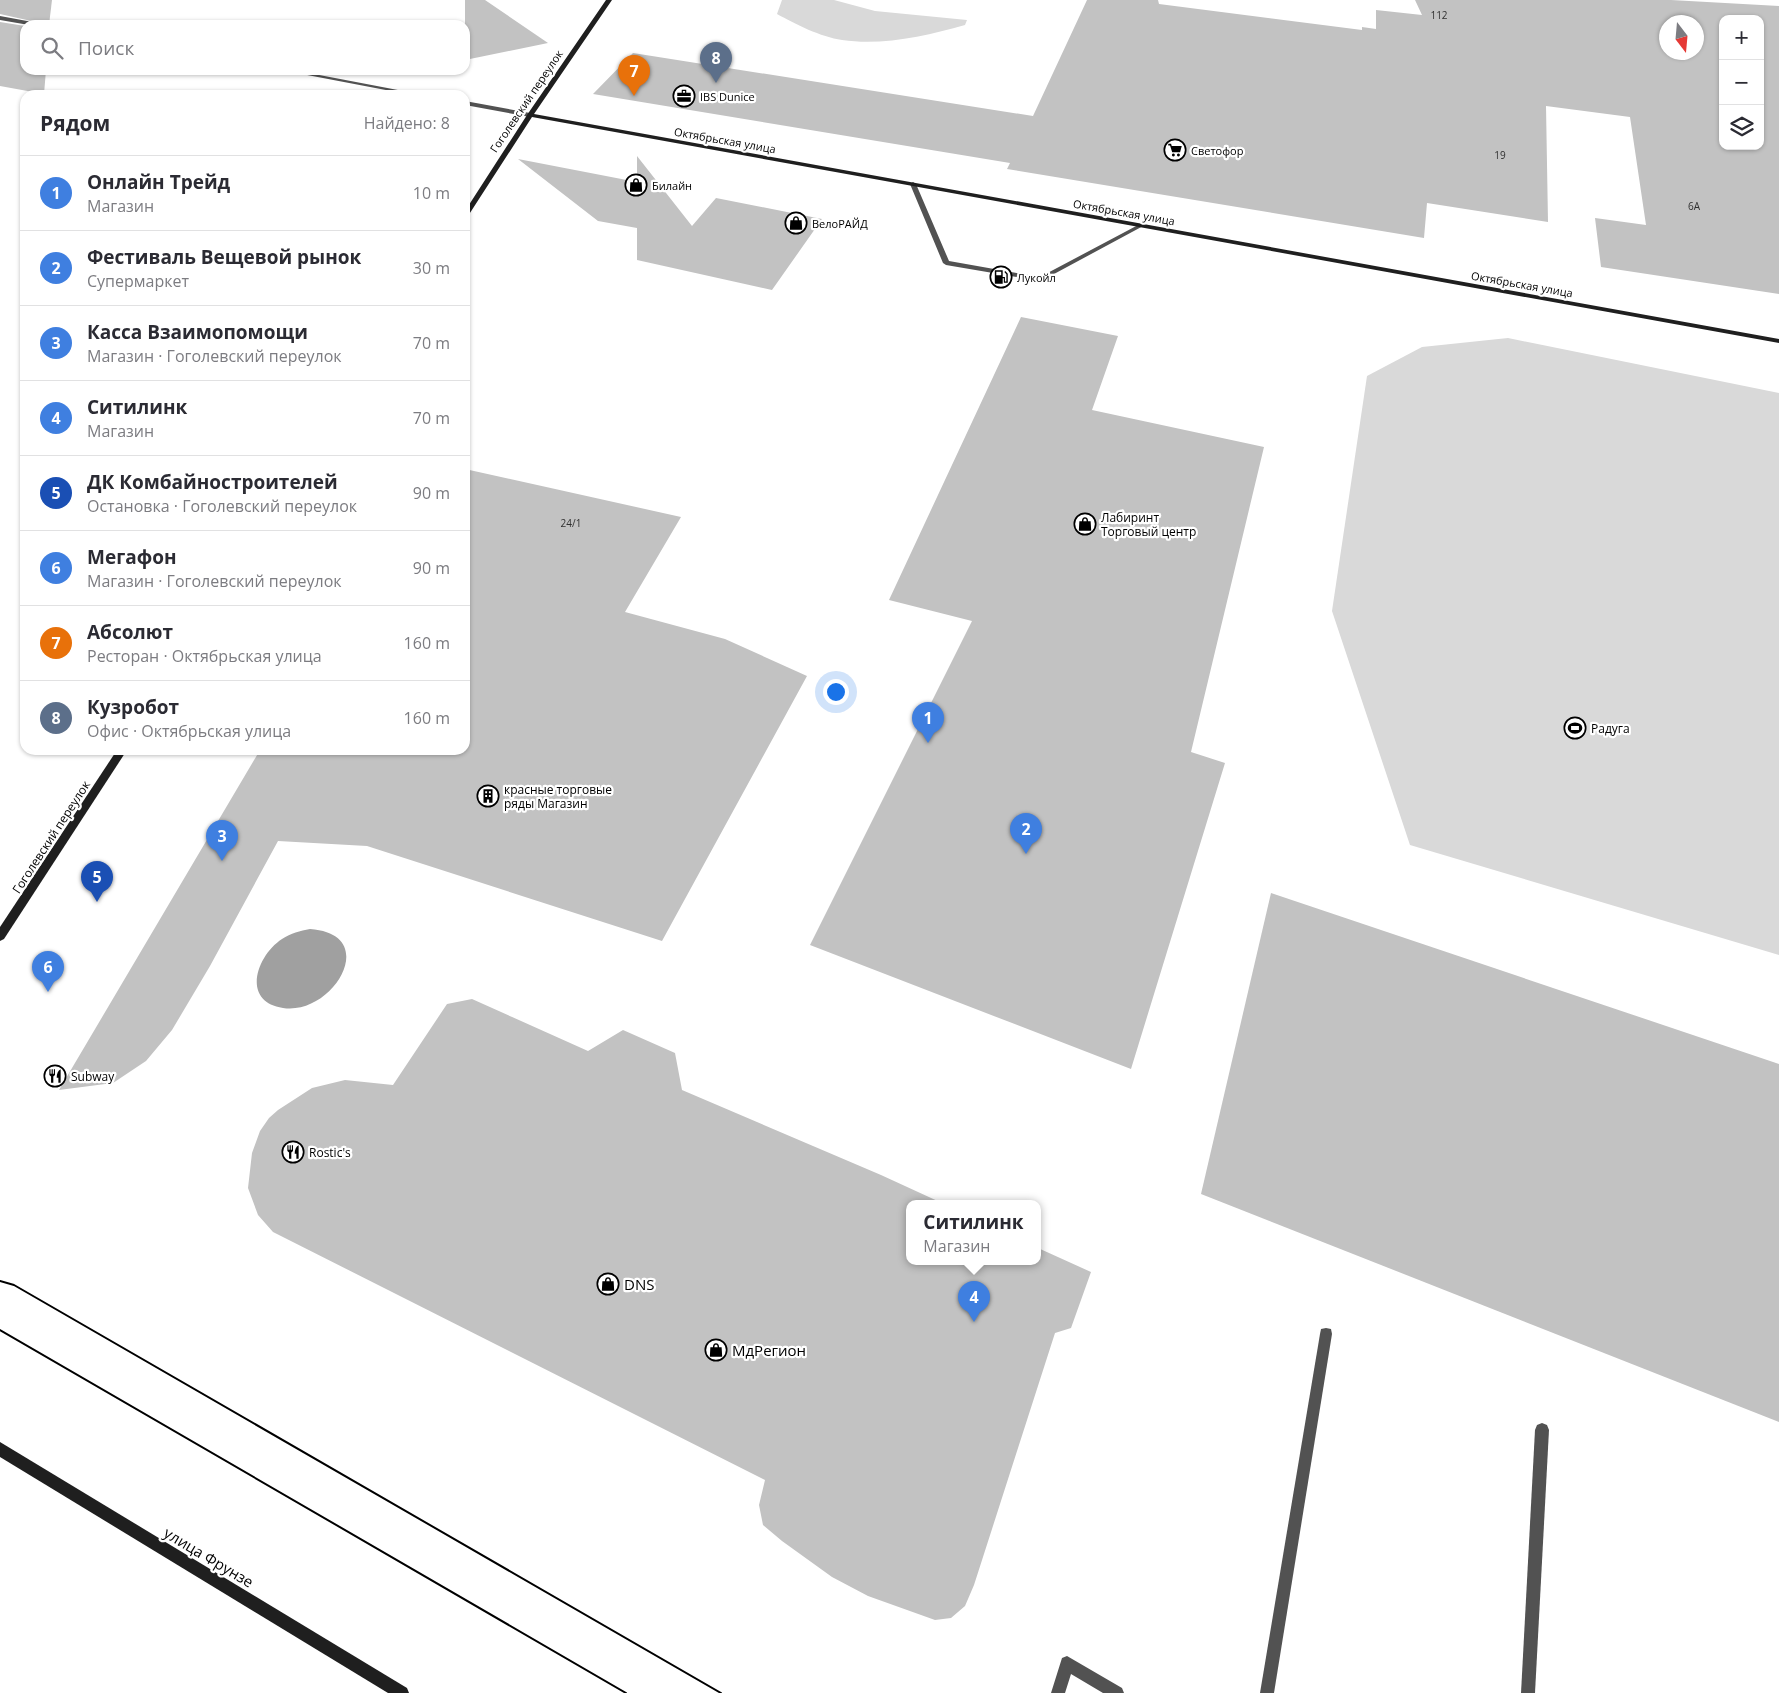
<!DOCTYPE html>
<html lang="ru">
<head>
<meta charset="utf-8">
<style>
  :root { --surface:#fff; --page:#f7f7f7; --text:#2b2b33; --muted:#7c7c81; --line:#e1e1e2; --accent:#000 }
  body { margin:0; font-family:"Open Sans",sans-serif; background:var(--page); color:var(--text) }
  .controls { position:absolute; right:15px; top:15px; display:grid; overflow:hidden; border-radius:10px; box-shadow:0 1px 4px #0004 }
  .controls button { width:45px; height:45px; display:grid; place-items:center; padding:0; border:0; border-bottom:1px solid var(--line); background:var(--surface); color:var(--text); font:25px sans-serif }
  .compass { position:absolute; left:1659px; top:15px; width:45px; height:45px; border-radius:50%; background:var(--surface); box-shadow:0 1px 4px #0004; rotate:164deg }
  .you { position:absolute; left:835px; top:691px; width:18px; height:18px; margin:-12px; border:4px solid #fff; border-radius:50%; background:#1a73e8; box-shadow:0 0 0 8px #1a73e833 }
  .badge { display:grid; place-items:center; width:32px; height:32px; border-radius:50%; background:var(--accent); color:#fff; font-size:16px; font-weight:700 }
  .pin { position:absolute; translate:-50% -41px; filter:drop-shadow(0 1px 2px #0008) }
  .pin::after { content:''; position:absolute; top:26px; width:18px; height:15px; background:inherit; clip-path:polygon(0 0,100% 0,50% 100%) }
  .popup { position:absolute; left:906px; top:1200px; width:135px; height:65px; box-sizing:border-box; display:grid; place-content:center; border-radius:10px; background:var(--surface); filter:drop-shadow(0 1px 4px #0005); font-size:16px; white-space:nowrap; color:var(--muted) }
  .popup b { font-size:19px; color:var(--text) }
  .popup::after { content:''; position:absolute; left:50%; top:100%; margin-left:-10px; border:10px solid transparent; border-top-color:var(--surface) }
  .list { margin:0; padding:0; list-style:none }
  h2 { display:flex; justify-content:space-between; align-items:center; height:65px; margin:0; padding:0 20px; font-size:21px }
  h2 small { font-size:16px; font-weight:400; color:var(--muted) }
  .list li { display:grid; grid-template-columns:32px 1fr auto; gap:15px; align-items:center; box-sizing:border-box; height:75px; padding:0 20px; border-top:1px solid var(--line) }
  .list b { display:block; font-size:19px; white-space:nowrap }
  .list p { margin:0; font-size:16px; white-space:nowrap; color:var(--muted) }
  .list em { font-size:16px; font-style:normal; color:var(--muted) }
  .icon { flex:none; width:28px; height:28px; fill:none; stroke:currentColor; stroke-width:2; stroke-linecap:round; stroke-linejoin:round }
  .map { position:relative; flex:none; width:1779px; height:1693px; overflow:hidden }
  .search { position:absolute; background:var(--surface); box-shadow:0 1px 4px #0004; left:20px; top:20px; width:450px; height:55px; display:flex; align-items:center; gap:12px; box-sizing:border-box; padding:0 18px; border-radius:15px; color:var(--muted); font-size:19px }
  .panel { position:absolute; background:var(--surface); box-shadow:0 1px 4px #0004; left:20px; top:90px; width:450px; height:665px; border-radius:15px }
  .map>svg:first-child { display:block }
  .green { fill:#d9d9d9 }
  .water { fill:#a0a0a0 }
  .building { fill:#c2c2c2; fill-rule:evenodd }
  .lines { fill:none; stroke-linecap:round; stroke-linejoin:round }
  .lane { fill:#525252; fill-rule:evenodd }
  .street { fill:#525252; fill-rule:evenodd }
  .secondary { fill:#1f1f1f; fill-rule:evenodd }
  .tram { stroke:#000; stroke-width:2 }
  .labels { text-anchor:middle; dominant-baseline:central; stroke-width:4.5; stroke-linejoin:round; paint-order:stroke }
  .number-label { font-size:10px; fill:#303030 }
  .far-poi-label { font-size:11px; fill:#000; stroke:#fff; text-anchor:start }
  .far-street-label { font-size:11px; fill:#000; stroke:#fff }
  .poi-label { font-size:12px; fill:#000; stroke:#fff; text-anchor:start }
  .street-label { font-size:12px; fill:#000; stroke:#fff }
  .near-poi-label { font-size:15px; fill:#000; stroke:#fff; text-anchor:start }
  .near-street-label { font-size:15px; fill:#000; stroke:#fff }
</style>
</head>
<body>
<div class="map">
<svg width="1779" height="1693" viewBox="0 0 1779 1693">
  <rect width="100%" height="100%" fill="#fff"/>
  <g class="green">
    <path d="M 782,0 L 834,0 L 875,11 L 967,20 L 965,25 C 926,36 882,46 842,40 C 821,37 795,24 777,14 Z"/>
    <path d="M 1508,338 L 1779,393 L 1779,955 L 1410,845 L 1332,611 L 1367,376 L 1422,347 Z"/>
  </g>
  <path class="water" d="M 310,929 C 382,934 333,1016 283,1008 C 241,1002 256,956 282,939 C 291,933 300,931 310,929 Z"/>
  <g class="building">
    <path d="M 0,0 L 52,0 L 49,25 L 0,14 Z"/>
    <path d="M 465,0 L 485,0 L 548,43 L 465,60 Z"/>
    <path d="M 1087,0 L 1158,0 L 1159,4 L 1362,30 L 1362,27 L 1376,29 L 1376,10 L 1422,15 L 1415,0 L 1671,0 L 1779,6 L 1779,294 L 1601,267 L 1595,218 L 1646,225 L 1630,117 L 1546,106 L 1548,222 L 1427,203 L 1424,238 L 1007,169 L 1010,163 L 593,94 L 633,53 L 1033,116 ZM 1723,19 L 1760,19 L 1760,146 L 1723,146 ZM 1666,22 L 1696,22 L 1696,52 L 1666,52 Z"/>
    <path d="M 0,22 L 25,26 L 25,70 L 46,70 L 44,94 L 0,86 Z"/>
    <path d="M 637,156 L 692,226 L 716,198 L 822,219 L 772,290 L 637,260 L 637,228 L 598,221 L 518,159 L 637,182 Z"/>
    <path d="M 1021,317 L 1118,336 L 1092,410 L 1264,447 L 1191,752 L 1225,763 L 1131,1069 L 810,945 L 972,621 L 889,600 Z"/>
    <path d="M 465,469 L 681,517 L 625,612 L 725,639 L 807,676 L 662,941 L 367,846 L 278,841 L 210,966 L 172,1030 L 146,1061 L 113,1083 L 59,1090 L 260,750 L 465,750 Z"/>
    <path d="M 1271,893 L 1779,1064 L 1779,1422 L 1201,1194 Z"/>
    <path d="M 472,999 L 588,1051 L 623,1030 L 675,1053 L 682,1090 L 881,1175 L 942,1203 L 910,1203 L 910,1261 L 1038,1261 L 1038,1248 L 1091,1272 L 1071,1328 L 1055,1333 L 974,1585 L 965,1606 L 951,1618 L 935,1620 L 868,1596 L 832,1577 L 782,1541 L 763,1525 L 759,1505 L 765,1480 L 273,1232 L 258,1215 L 248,1188 L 252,1153 L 260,1131 L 269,1118 L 278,1110 L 312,1088 L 345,1080 L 393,1085 L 447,1004 Z"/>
  </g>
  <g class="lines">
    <g class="lane">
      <path d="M 913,182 L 916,184 L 949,261 L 1040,277 L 1140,224 L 1145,225 L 1041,281 L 946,265 L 943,263 L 910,184 Z"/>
      <path d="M 1326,1328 L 1331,1329 L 1332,1334 L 1274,1693 L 1260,1693 L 1320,1334 L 1321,1329 Z"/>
      <path d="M 1542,1423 L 1547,1425 L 1549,1430 L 1535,1693 L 1521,1693 L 1535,1430 L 1537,1425 Z"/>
      <path d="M 1067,1656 L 1122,1688 L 1124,1693 L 1103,1693 L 1071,1674 L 1065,1693 L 1051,1693 L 1062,1658 Z"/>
    </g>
    <g class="street">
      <path d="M 0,16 L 38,23 L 41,25 L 29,25 L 0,20 Z"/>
      <path d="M 281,70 L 293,70 L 424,95 L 412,95 Z"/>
      <path d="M 465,101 L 530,113 L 533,115 L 530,117 L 465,105 Z"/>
    </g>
    <g class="secondary">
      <path d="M 606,0 L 612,0 L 534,114 L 1779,339 L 1779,343 L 532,117 L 468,216 L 465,218 L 465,211 L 527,115 Z"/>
      <path d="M 117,750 L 127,750 L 4,939 L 0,941 L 0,927 Z"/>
      <path d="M 0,1442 L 407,1688 L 409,1693 L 388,1693 L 0,1457 Z"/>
    </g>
    <g class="tram">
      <path d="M 0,1281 L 14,1285 L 721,1693"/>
      <path d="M 0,1330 L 626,1693"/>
    </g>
  </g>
  <defs>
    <g id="office-ring" transform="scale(1.125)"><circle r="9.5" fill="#fff" stroke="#000" stroke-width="1.5"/><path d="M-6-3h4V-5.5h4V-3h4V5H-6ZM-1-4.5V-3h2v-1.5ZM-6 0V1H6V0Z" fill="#000"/></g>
    <g id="supermarket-ring" transform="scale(1.125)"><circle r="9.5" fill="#fff" stroke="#000" stroke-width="1.5"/><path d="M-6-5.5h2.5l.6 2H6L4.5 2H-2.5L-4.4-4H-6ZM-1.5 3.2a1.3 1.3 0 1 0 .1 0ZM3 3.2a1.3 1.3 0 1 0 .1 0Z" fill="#000"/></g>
    <g id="shop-ring" transform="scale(1.125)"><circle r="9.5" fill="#fff" stroke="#000" stroke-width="1.5"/><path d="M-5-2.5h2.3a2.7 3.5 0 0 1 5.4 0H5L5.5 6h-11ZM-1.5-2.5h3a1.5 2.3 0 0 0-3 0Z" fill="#000"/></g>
    <g id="fuel-ring" transform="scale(1.125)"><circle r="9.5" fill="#fff" stroke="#000" stroke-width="1.5"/><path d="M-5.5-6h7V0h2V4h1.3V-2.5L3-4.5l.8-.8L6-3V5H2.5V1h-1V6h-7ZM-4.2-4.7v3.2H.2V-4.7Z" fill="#000"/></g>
    <g id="stadium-ring" transform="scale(1.125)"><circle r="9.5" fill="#fff" stroke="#000" stroke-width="1.5"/><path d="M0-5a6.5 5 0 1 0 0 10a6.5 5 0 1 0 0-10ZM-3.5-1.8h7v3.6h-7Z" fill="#000"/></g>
    <g id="building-ring" transform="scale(1.125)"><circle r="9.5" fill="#fff" stroke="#000" stroke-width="1.5"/><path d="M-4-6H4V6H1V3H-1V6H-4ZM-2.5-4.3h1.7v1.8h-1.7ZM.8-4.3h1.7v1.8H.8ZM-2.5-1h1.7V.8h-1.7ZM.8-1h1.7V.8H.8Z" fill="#000"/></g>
    <g id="restaurant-ring" transform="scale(1.125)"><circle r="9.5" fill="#fff" stroke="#000" stroke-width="1.5"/><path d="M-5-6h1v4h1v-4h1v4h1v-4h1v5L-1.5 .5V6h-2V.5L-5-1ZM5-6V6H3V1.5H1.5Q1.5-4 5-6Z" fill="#000"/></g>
  </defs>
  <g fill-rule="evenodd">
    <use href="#office-ring" x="684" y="96"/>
    <use href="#supermarket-ring" x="1175" y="150"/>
    <use href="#shop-ring" x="636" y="185"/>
    <use href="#shop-ring" x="796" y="223"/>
    <use href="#fuel-ring" x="1001" y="277"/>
    <use href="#shop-ring" x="1085" y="524"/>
    <use href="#stadium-ring" x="1575" y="728"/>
    <use href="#building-ring" x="488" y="796"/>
    <use href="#restaurant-ring" x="55" y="1076"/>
    <use href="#restaurant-ring" x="293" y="1152"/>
    <use href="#shop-ring" x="608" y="1284"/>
    <use href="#shop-ring" x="716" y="1350"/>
  </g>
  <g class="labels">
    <g class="number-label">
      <text x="1439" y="15">112</text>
      <text x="1500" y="155">19</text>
      <text x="1694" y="206">6А</text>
      <text x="571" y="523">24/1</text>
    </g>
    <g class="far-poi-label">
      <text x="700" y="96">IBS Dunice</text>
      <text x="1191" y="150">Светофор</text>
      <text x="652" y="185">Билайн</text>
      <text x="812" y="223">ВелоРАЙД</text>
      <text x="1017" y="277">Лукойл</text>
    </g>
    <g class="far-street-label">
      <text transform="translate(526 101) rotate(-56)">Гоголевский переулок</text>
      <text transform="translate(725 140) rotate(10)">Октябрьская улица</text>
      <text transform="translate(1124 212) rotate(10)">Октябрьская улица</text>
      <text transform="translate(1522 284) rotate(10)">Октябрьская улица</text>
    </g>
    <g class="poi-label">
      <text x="1101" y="517">Лабиринт<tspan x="1101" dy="14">Торговый центр</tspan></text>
      <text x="1591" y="728">Радуга</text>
      <text x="504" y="789">красные торговые<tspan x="504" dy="14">ряды Магазин</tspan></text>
      <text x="71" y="1076">Subway</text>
      <text x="309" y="1152">Rostic's</text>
    </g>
    <g class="street-label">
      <text transform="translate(51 837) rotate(-57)">Гоголевский переулок</text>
    </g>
    <g class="near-poi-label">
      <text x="624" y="1284">DNS</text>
      <text x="732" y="1350">МдРегион</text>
    </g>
    <g class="near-street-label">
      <text transform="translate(209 1557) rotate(31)">улица Фрунзе</text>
    </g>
  </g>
</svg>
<div class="controls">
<button>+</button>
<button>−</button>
<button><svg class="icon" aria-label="layers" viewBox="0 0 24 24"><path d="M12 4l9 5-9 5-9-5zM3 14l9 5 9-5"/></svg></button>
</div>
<svg class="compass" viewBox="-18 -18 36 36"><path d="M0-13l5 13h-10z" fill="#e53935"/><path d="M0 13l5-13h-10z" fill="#7c7c81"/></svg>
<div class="you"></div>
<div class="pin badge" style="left:928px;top:743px;background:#3f7fe0">1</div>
<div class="pin badge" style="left:1026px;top:854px;background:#3f7fe0">2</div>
<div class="pin badge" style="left:222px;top:861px;background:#3f7fe0">3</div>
<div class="pin badge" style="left:974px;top:1322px;background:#3f7fe0">4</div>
<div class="popup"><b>Ситилинк</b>Магазин</div>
<div class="pin badge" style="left:97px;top:902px;background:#1a4fb4">5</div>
<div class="pin badge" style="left:48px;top:992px;background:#3f7fe0">6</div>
<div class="pin badge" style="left:634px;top:96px;background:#e8710a">7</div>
<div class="pin badge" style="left:716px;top:83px;background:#5c6f8a">8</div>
<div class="search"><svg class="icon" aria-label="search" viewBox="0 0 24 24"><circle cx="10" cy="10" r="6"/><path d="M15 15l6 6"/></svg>Поиск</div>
<section class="panel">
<h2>Рядом<small>Найдено: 8</small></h2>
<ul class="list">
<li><span class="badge" style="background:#3f7fe0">1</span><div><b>Онлайн Трейд</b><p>Магазин</p></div><em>10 m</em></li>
<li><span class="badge" style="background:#3f7fe0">2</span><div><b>Фестиваль Вещевой рынок</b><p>Супермаркет</p></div><em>30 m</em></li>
<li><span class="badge" style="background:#3f7fe0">3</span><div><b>Касса Взаимопомощи</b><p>Магазин · Гоголевский переулок</p></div><em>70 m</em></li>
<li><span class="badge" style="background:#3f7fe0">4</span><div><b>Ситилинк</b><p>Магазин</p></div><em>70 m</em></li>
<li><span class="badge" style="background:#1a4fb4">5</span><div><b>ДК Комбайностроителей</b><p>Остановка · Гоголевский переулок</p></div><em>90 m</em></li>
<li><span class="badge" style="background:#3f7fe0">6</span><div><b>Мегафон</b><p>Магазин · Гоголевский переулок</p></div><em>90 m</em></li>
<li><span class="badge" style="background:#e8710a">7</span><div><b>Абсолют</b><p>Ресторан · Октябрьская улица</p></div><em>160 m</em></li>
<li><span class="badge" style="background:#5c6f8a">8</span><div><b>Кузробот</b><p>Офис · Октябрьская улица</p></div><em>160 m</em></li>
</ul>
</section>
</div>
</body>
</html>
